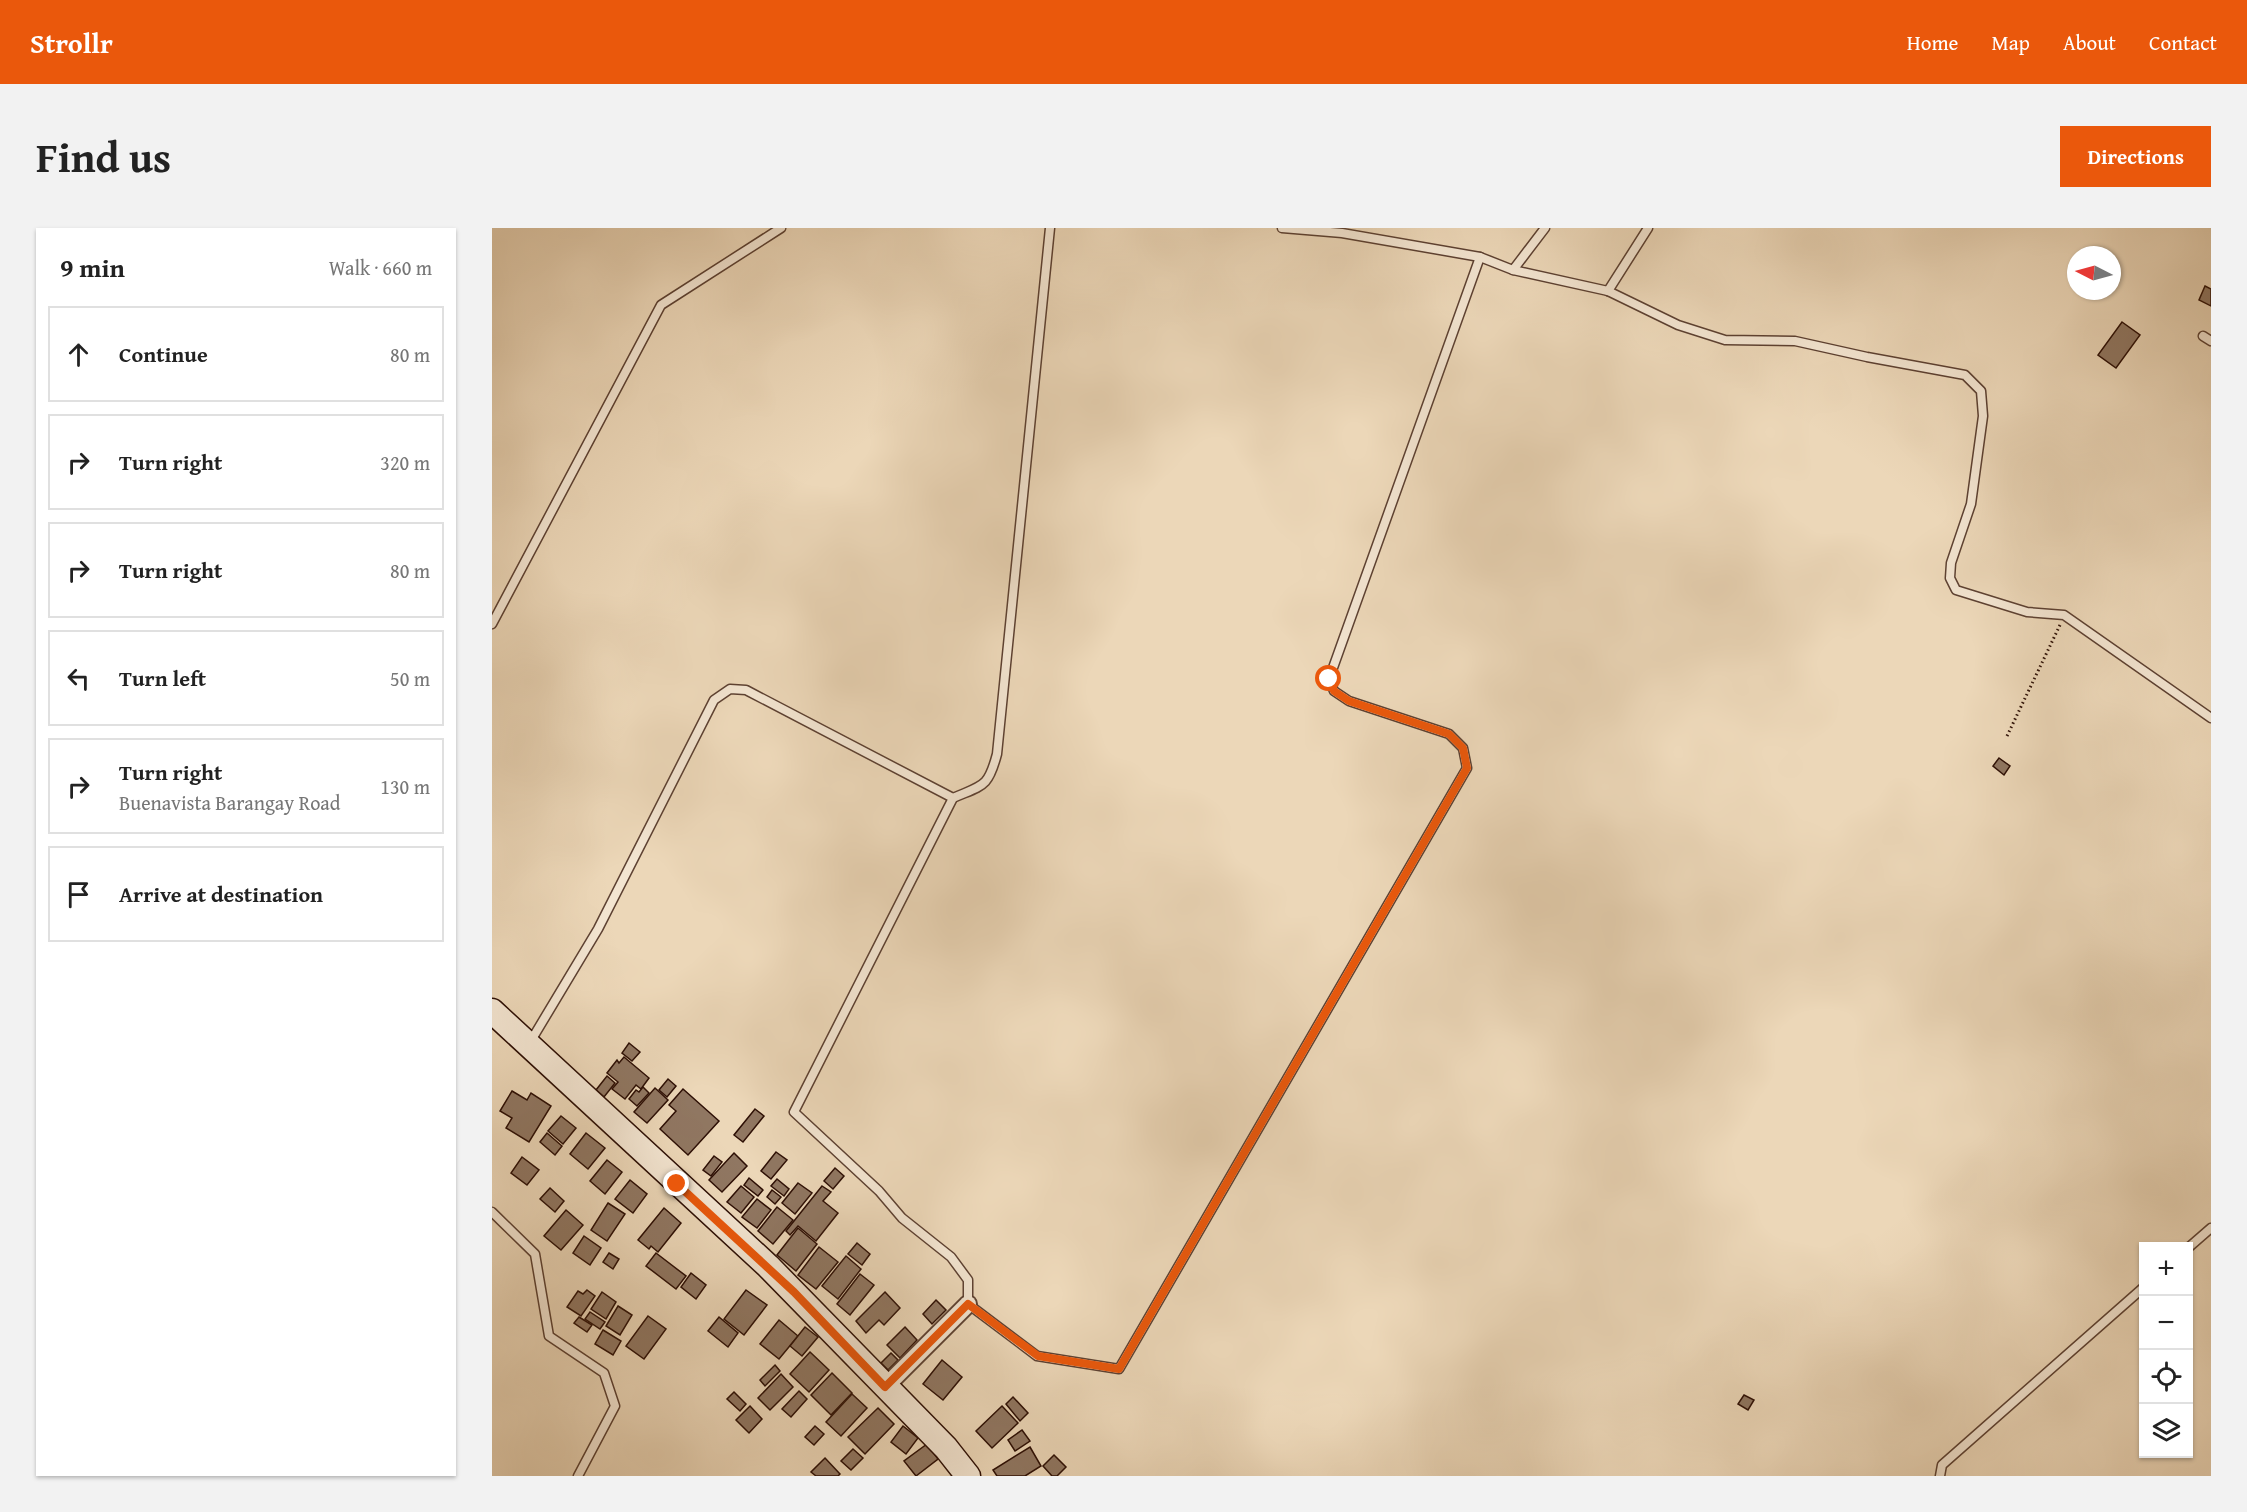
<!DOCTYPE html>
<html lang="en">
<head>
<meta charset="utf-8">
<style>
  :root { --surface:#fff; --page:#f2f2f2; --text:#222; --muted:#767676; --line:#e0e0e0; --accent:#ea580c }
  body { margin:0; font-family:"Gentium Book Plus",serif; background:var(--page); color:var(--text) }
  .controls { position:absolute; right:18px; bottom:18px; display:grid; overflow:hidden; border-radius:0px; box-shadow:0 2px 4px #0004 }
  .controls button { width:54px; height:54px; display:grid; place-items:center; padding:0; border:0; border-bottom:2px solid var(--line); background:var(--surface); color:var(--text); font:30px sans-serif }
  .compass { position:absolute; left:1575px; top:18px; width:54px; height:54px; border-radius:50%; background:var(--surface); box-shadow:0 2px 4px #0004; rotate:276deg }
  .stop { position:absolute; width:18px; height:18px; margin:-14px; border:4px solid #ea580c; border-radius:50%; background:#fff }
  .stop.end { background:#ea580c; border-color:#fff; box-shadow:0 2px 6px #0008 }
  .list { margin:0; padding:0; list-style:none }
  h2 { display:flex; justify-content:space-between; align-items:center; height:78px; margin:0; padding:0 24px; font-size:26px }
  h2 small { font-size:20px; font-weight:400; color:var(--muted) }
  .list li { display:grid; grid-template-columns:39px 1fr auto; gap:18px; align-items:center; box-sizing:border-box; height:96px; margin:0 12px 12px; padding:0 12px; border:2px solid var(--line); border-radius:0px }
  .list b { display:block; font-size:22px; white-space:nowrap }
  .list p { margin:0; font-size:20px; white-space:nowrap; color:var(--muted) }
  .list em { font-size:20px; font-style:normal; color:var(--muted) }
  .icon { flex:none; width:33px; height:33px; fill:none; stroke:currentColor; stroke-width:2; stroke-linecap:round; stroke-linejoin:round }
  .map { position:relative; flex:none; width:1719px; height:1248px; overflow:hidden; border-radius:0px }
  header { display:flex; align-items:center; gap:36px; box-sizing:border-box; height:84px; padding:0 30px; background:var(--accent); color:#fff }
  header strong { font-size:28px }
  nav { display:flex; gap:33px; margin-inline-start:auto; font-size:21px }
  .intro { display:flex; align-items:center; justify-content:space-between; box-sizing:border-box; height:144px; padding:0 36px }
  h1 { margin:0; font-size:42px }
  .button { padding:15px 27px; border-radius:0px; background:var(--accent); color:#fff; font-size:21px; font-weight:700 }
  main { display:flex; gap:36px; padding:0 36px }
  aside { flex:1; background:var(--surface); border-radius:0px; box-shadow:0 2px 4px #0004 }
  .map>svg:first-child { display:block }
  .building { fill:#907762; stroke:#2d0f05; stroke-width:1.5 }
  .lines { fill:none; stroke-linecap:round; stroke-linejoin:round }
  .lane-casing { stroke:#5d4132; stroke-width:11 }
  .street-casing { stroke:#5d4132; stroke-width:20 }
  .secondary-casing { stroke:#2d0f05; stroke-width:27 }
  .path { stroke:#2d0f05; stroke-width:3; stroke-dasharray:1.5 3; stroke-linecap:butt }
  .lane { stroke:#f3e5d1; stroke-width:8 }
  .street { stroke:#f3e5d1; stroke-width:16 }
  .secondary { stroke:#f3e5d1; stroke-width:24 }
  .route { stroke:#ea580c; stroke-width:8 }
</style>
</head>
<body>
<header>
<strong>Strollr</strong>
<nav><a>Home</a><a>Map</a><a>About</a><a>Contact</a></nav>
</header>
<div class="intro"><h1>Find us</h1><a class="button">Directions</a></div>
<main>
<aside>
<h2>9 min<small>Walk · 660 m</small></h2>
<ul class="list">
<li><svg class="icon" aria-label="ahead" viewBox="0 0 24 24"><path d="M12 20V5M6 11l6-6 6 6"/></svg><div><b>Continue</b></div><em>80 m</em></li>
<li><svg class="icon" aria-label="right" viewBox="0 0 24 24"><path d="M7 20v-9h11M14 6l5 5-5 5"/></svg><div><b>Turn right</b></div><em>320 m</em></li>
<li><svg class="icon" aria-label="right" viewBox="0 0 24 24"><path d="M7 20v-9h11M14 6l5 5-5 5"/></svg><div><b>Turn right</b></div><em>80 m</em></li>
<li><svg class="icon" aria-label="left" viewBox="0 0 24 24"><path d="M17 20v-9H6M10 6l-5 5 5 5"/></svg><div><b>Turn left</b></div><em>50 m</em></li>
<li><svg class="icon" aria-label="right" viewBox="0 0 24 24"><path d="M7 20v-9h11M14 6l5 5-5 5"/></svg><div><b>Turn right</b><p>Buenavista Barangay Road</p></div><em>130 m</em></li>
<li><svg class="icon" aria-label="arrive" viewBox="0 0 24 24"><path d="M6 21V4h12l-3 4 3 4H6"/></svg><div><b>Arrive at destination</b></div></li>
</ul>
</aside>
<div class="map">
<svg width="1719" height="1248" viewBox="0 0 1719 1248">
  <rect width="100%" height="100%" fill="#ecd7b8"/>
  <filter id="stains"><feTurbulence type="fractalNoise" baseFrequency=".00333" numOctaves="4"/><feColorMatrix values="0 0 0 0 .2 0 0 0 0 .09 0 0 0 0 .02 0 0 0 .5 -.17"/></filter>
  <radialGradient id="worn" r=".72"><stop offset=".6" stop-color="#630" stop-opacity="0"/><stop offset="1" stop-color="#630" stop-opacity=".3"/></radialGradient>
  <g class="building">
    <path d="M 1713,58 L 1719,61 L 1719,78 L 1707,72 Z"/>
    <path d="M 1630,94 L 1648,107 L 1624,140 L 1606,127 Z"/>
    <path d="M 1507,530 L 1518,538 L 1512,547 L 1501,538 Z"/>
    <path d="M 137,815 L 148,824 L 140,833 L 130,825 Z"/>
    <path d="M 132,829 L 157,850 L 149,861 L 144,857 L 133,871 L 120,861 L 126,854 L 115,845 L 125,832 L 127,835 Z"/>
    <path d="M 115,848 L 123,855 L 112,869 L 104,862 Z"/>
    <path d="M 176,851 L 184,858 L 175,869 L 167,862 Z"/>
    <path d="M 151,859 L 157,865 L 145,878 L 137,871 L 144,862 L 147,864 Z"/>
    <path d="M 163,860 L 176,872 L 155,895 L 142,884 Z"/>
    <path d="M 191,861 L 227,893 L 196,927 L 168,901 L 184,883 L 177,877 Z"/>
    <path d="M 20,863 L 35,872 L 39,865 L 59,878 L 37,914 L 14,900 L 20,890 L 8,883 Z"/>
    <path d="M 263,881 L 272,888 L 251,914 L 242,907 Z"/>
    <path d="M 69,888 L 84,900 L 71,916 L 56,903 Z"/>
    <path d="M 55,905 L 70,918 L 63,927 L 48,914 Z"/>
    <path d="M 94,905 L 113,920 L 96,941 L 78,926 Z"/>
    <path d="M 284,924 L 295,932 L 279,951 L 269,943 Z"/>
    <path d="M 242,925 L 255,938 L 230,964 L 217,952 Z"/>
    <path d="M 222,928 L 230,934 L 219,948 L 211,942 Z"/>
    <path d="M 30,929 L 47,942 L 35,957 L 19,945 Z"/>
    <path d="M 115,932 L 130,944 L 113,966 L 98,953 Z"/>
    <path d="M 343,940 L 352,948 L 341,961 L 332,953 Z"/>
    <path d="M 257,950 L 271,962 L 266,968 L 252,957 Z"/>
    <path d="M 285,951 L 297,961 L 292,968 L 279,958 Z"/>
    <path d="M 138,952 L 155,966 L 141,985 L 123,971 Z"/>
    <path d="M 306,955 L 320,965 L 303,986 L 290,975 Z"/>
    <path d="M 249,958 L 262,969 L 249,985 L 235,974 Z"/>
    <path d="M 330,958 L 339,964 L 331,973 L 346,985 L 324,1013 L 306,998 L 298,1007 L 294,1003 Z"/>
    <path d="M 58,960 L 72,973 L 63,984 L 48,971 Z"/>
    <path d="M 280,962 L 289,969 L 283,976 L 275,969 Z"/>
    <path d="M 265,971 L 279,982 L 265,1000 L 250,989 Z"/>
    <path d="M 116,975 L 133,986 L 115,1013 L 99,1002 Z"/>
    <path d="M 285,979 L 301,992 L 281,1016 L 266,1003 Z"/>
    <path d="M 172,980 L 189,995 L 166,1024 L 159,1018 L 157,1021 L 146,1012 Z"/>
    <path d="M 74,982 L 91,997 L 69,1022 L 52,1008 Z"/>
    <path d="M 306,1000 L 325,1016 L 304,1043 L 285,1027 Z"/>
    <path d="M 92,1008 L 109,1020 L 98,1037 L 81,1025 Z"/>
    <path d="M 365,1015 L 378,1026 L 370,1037 L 356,1026 Z"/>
    <path d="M 327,1019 L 346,1034 L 324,1061 L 306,1047 Z"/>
    <path d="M 117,1025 L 127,1031 L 121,1041 L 111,1034 Z"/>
    <path d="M 164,1025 L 194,1048 L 184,1061 L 154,1038 Z"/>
    <path d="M 354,1028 L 369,1041 L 346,1071 L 330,1058 Z"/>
    <path d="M 199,1045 L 214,1057 L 204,1071 L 189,1059 Z"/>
    <path d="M 368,1046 L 382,1057 L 358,1087 L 345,1076 Z"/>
    <path d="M 95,1062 L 103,1068 L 89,1088 L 75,1079 L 86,1063 L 91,1066 Z"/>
    <path d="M 254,1062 L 275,1077 L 252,1107 L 232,1091 Z"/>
    <path d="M 110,1064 L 124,1074 L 114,1091 L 99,1081 Z"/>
    <path d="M 393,1064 L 408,1080 L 392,1097 L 387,1092 L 374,1105 L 364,1093 Z"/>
    <path d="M 444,1072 L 454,1082 L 440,1096 L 431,1086 Z"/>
    <path d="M 126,1078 L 140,1087 L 128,1107 L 114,1098 Z"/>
    <path d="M 98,1084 L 113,1094 L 108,1101 L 93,1091 Z"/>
    <path d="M 156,1088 L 174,1101 L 152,1131 L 134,1118 Z"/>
    <path d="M 87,1089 L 100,1097 L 95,1104 L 82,1095 Z"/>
    <path d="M 227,1089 L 246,1105 L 236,1119 L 216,1103 Z"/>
    <path d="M 287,1092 L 306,1108 L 287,1131 L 268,1116 Z"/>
    <path d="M 313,1099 L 326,1109 L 310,1128 L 298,1118 Z"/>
    <path d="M 413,1099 L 425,1112 L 408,1130 L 395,1117 Z"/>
    <path d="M 111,1102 L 129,1113 L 121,1127 L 103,1116 Z"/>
    <path d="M 318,1124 L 337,1142 L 317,1164 L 298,1146 Z"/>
    <path d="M 399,1125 L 406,1132 L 396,1142 L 389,1135 Z"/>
    <path d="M 450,1132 L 470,1149 L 451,1172 L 431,1156 Z"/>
    <path d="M 283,1137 L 288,1143 L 273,1158 L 268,1152 Z"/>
    <path d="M 340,1145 L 360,1165 L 339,1187 L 319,1167 Z"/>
    <path d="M 289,1146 L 301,1159 L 278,1182 L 266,1170 Z"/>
    <path d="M 307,1163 L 315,1171 L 299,1189 L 290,1181 Z"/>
    <path d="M 242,1164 L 254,1176 L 248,1183 L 235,1171 Z"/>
    <path d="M 360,1166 L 375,1180 L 349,1208 L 334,1194 Z"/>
    <path d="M 1252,1167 L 1262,1172 L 1256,1182 L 1246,1176 Z"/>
    <path d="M 521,1169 L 536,1185 L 528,1193 L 514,1176 Z"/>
    <path d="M 258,1178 L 270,1191 L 257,1205 L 244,1192 Z"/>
    <path d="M 510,1178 L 526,1195 L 500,1220 L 484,1203 Z"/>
    <path d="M 386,1180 L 402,1196 L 373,1226 L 356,1209 Z"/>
    <path d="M 323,1198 L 332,1206 L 322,1217 L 313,1209 Z"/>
    <path d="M 411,1198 L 426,1210 L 414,1226 L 399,1214 Z"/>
    <path d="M 530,1202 L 538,1213 L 523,1223 L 516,1212 Z"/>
    <path d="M 435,1216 L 446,1231 L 424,1248 L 412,1233 Z"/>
    <path d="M 538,1219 L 549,1238 L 533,1248 L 505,1248 L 501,1242 Z"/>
    <path d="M 361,1221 L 371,1230 L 359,1242 L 349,1233 Z"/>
    <path d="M 562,1227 L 574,1239 L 565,1248 L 560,1248 L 551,1238 Z"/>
    <path d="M 333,1230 L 348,1246 L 346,1248 L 324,1248 L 319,1244 Z"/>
  </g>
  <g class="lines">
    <g class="lane-casing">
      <g id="lane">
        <path d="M 558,0 L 505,526 C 496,560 491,557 461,570 L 302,884 L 387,963 L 410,990 L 459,1029 L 476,1052 L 476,1076 L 545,1128 L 627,1141 L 975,540 L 971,520 L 957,506 L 857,473 L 842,463 L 837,451 L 988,29"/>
        <path d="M 790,0 L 850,5 L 988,29 L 1021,42 L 1116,63 L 1186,97 L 1233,112 L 1303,113 L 1375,129 L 1473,147 L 1489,163 L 1491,188 L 1479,276 L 1459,335 L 1458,350 L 1464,362 L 1535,384 L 1572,387 L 1719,490"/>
        <path d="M 1021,42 L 1053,0"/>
        <path d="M 1116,63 L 1156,0"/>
        <path d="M 1711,108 L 1719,113"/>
        <path d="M 0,396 L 169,77 L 289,0"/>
        <path d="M 37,816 L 106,701 L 222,472 L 238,461 L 254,462 L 461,570"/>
        <path d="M 0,984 L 43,1026 L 57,1108 L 112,1145 L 123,1178 L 86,1248"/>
        <path d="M 1696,1020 L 1719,1000"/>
        <path d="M 1448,1248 L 1450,1237 L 1652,1059"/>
      </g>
    </g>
    <g class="street-casing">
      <path id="street" d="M 393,1159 L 476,1076"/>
    </g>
    <g class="secondary-casing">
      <path id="secondary" d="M 0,783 L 276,1038 L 454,1220 L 476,1248"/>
    </g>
    <path class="path" d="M 1515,508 L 1568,397"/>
    <use href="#lane" class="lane"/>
    <use href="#street" class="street"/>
    <use href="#secondary" class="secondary"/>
  </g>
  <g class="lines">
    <path class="route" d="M 185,956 L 302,1064 L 393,1159 L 476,1076 L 546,1128 L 627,1141 L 975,540 L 971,520 L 957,506 L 857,473 L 842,463 L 837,451"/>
  </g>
  <rect width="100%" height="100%" filter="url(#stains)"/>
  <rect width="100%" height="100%" fill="url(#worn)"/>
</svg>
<div class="controls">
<button>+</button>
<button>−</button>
<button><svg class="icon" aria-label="locate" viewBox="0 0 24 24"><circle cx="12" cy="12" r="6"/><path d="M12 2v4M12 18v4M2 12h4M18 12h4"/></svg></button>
<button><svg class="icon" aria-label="layers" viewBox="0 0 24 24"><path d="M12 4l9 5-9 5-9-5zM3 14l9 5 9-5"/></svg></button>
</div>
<svg class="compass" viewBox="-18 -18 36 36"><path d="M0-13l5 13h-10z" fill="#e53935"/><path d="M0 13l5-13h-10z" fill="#767676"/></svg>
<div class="stop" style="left:837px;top:451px"></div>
<div class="stop end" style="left:185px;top:956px"></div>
</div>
</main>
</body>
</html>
